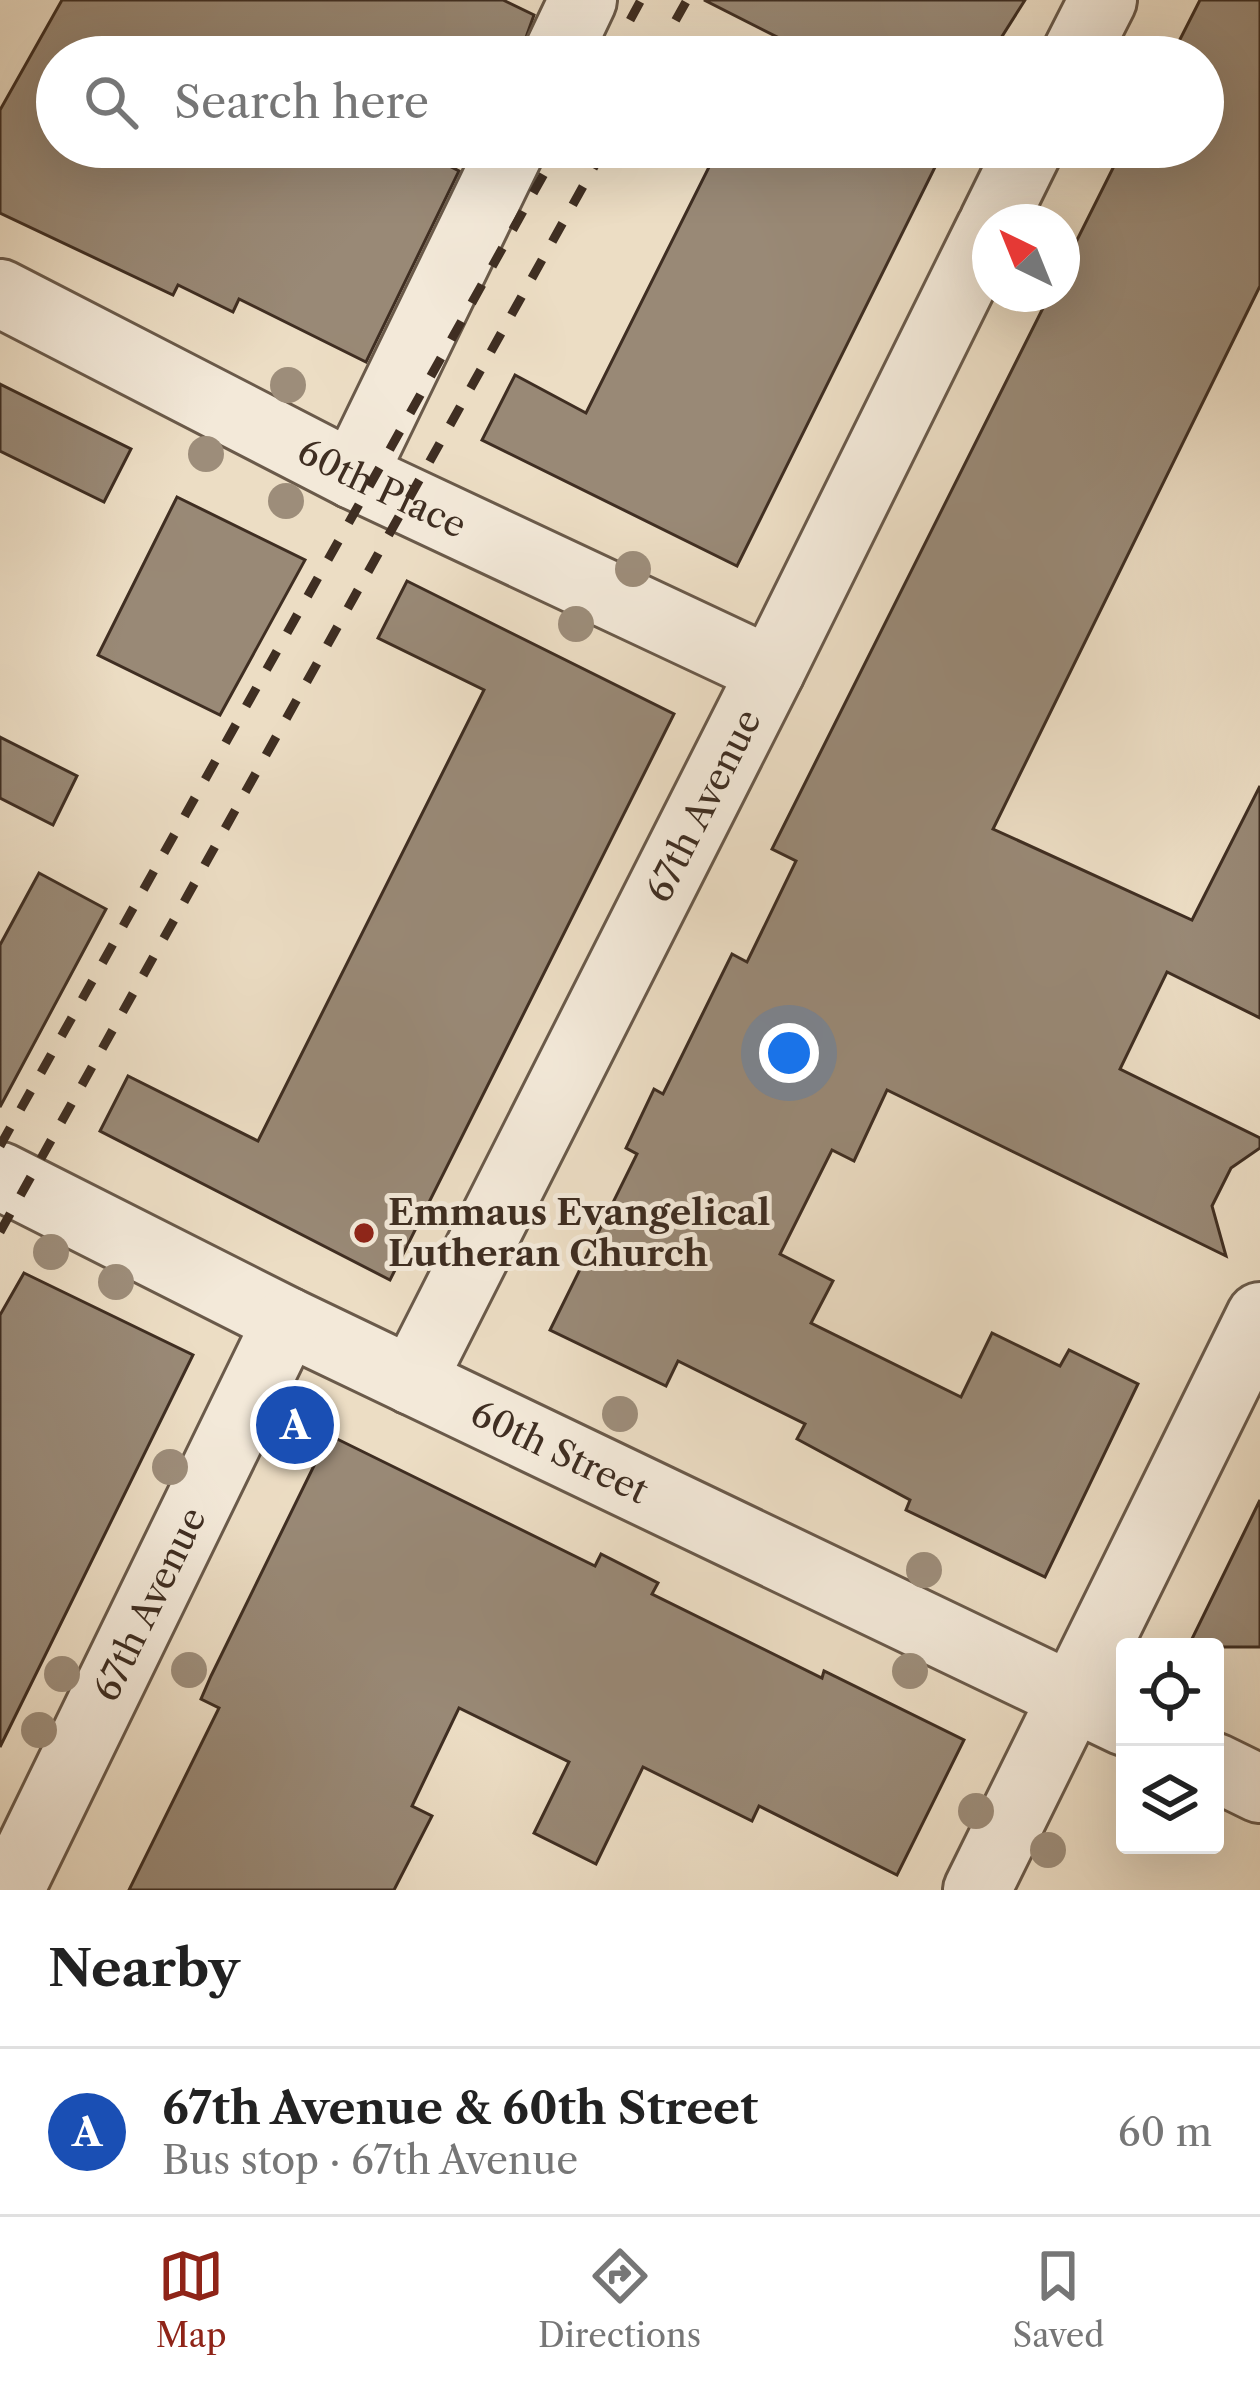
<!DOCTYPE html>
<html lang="en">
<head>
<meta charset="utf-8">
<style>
  :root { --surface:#fff; --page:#f6f6f6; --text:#222; --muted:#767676; --line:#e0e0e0; --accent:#8f2418 }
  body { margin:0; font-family:"Libre Caslon Text",serif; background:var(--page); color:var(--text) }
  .controls { position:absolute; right:36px; bottom:36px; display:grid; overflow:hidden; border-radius:12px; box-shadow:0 12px 48px #0002 }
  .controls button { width:108px; height:108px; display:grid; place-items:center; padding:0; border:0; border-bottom:3px solid var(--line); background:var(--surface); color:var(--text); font:60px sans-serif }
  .compass { position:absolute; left:972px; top:204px; width:108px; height:108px; border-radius:50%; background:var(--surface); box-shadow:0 12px 48px #0002; rotate:317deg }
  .you { position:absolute; left:789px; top:1053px; width:42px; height:42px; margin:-30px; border:9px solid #fff; border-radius:50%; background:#1a73e8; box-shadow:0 0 0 18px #1a73e833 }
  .badge { display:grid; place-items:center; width:78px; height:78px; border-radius:50%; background:var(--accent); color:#fff; font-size:39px; font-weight:700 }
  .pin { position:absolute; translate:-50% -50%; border:6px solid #fff; box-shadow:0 3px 12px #0006 }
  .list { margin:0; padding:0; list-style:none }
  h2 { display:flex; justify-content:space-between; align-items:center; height:156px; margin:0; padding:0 48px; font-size:51px }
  h2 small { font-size:39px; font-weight:400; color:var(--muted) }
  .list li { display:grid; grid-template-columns:78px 1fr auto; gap:36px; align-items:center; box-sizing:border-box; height:168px; padding:0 48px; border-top:3px solid var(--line) }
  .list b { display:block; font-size:45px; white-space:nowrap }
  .list p { margin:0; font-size:39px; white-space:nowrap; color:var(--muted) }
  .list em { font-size:39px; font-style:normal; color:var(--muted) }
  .icon { flex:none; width:66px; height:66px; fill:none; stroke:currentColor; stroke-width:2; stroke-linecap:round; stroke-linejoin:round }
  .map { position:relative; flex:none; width:1260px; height:1890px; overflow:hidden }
  .search { position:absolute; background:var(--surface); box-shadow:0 12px 48px #0002; left:36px; right:36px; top:36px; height:132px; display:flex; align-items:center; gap:30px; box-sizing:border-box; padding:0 42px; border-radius:66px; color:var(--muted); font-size:45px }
  .sheet { height:324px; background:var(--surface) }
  nav { display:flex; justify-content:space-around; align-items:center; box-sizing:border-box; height:168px; border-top:3px solid var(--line); background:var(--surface); font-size:33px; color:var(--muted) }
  nav a { display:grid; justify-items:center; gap:6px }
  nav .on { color:var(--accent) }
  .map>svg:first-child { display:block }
  .building { fill:#998976; stroke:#3f2e22; stroke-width:3 }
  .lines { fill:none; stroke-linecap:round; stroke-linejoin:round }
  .minor-casing { stroke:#6a5a4a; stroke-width:72 }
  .minor { stroke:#f3e9d9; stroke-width:66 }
  .rail { stroke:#3f2e22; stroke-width:9; stroke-dasharray:21 21; stroke-linecap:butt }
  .tree { fill:#9d8d7a }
  .poi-dot { fill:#8f2418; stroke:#f3e9d9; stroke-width:4.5 }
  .labels { text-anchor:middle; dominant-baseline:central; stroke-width:10; stroke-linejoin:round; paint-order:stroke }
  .street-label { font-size:36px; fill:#3f2e22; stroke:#f3e9d9 }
  .poi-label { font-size:36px; font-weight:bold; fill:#3f2e22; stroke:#f3e9d9; text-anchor:start }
</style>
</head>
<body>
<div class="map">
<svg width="1260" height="1890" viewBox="0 0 1260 1890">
  <rect width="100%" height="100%" fill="#ecddc4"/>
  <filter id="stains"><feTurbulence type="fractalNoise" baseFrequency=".00167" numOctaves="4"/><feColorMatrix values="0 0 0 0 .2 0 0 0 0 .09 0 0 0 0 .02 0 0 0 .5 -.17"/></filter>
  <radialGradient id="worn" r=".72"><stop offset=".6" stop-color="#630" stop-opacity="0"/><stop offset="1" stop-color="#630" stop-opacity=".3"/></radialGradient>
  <g class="building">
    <path d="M 62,0 L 503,0 L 534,15 L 519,57 L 57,57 L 57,147 L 412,147 L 459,171 L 366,362 L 239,299 L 233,312 L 178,285 L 173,295 L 0,213 L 0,110 Z"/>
    <path d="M 704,0 L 1025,0 L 989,57 L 792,57 L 797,47 Z"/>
    <path d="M 1200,0 L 1260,0 L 1260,286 L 993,829 L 1192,920 L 1260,786 L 1260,1018 L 1167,972 L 1120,1069 L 1260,1138 L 1260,1148 L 1231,1168 L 1212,1206 L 1226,1256 L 887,1090 L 854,1161 L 832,1150 L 780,1254 L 833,1281 L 811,1323 L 961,1397 L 992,1333 L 1060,1366 L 1069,1350 L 1138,1384 L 1045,1577 L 906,1510 L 910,1500 L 797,1439 L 805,1424 L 678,1361 L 666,1386 L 550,1330 L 637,1154 L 626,1148 L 654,1089 L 663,1094 L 732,954 L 747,962 L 796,861 L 772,849 L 1050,294 L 1062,294 L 1062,270 L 1123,148 L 1203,147 L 1203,57 L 1171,57 Z"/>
    <path d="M 750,147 L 945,147 L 737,566 L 482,440 L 515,375 L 586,413 L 718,149 L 743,162 Z"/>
    <path d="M 0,384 L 131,449 L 104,502 L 0,451 Z"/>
    <path d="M 177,497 L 305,560 L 220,715 L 98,655 Z"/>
    <path d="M 407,581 L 674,714 L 390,1280 L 100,1131 L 128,1076 L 258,1141 L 484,690 L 378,638 Z"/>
    <path d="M 0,737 L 77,776 L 53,825 L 0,798 Z"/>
    <path d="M 39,873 L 106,909 L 0,1107 L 0,945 Z"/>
    <path d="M 24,1273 L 193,1355 L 0,1747 L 0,1315 Z"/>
    <path d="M 329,1435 L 595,1566 L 601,1554 L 658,1583 L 652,1594 L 822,1678 L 824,1671 L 964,1740 L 897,1875 L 759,1806 L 752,1821 L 643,1767 L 596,1864 L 534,1833 L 569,1762 L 459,1708 L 412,1806 L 432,1816 L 394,1890 L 129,1890 L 219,1708 L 201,1699 L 211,1676 Z"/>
    <path d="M 1260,1500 L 1260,1647 L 1188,1647 Z"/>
  </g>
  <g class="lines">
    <g class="minor-casing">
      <g id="minor">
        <path d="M 556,57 L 583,0"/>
        <path d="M 1074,57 L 1103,0"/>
        <path d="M 993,222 L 1030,147"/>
        <path id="s1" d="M 0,293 L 353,475 L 771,671"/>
        <path d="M 353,475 L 512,147"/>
        <path id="s2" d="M 0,1176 L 287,1321 L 1125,1722"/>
        <path id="s3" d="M 412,1381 L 771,671 L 990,228"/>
        <path d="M 1215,1767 L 1260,1789"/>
        <path id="s4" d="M 10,1890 L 287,1321"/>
        <path d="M 977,1890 L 1260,1316"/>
      </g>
    </g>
    <use href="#minor" class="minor"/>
    <g class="rail">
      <path d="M 610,57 L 641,0"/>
      <path d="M 655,57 L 687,0"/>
      <path d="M 0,1146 L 559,147"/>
      <path d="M 0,1232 L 605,147"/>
    </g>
  </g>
  <g class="tree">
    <circle cx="288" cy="385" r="18"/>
    <circle cx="206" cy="454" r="18"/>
    <circle cx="286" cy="501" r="18"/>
    <circle cx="633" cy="569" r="18"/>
    <circle cx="576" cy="624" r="18"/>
    <circle cx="51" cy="1252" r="18"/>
    <circle cx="116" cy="1282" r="18"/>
    <circle cx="620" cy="1414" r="18"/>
    <circle cx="170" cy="1467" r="18"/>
    <circle cx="924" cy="1570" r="18"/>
    <circle cx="189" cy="1670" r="18"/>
    <circle cx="910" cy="1671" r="18"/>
    <circle cx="62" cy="1674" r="18"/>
    <circle cx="39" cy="1730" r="18"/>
    <circle cx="976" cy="1811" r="18"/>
    <circle cx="1048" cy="1850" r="18"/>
  </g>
  <circle class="poi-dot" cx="364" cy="1233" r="12"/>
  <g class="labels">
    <g class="street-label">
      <text stroke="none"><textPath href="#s1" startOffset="429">60th Place</textPath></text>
      <text stroke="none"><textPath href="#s3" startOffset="645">67th Avenue</textPath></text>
      <text stroke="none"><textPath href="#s2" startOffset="624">60th Street</textPath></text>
      <text stroke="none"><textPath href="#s4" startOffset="318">67th Avenue</textPath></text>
    </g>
    <g class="poi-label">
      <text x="388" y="1212">Emmaus Evangelical<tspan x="388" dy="41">Lutheran Church</tspan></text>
    </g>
  </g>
  <rect width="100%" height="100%" filter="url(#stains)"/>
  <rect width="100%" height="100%" fill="url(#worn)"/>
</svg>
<div class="controls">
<button><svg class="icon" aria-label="locate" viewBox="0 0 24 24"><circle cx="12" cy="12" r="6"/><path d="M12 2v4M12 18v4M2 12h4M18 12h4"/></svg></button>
<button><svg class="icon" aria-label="layers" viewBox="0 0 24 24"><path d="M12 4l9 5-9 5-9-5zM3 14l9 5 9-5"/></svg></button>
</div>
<svg class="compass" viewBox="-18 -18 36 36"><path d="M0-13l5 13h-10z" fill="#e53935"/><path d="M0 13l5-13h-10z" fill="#767676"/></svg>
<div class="you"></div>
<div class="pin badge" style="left:295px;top:1425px;background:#1a4fb4">A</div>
<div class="search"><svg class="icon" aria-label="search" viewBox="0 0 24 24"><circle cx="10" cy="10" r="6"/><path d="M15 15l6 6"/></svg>Search here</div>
</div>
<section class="sheet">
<h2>Nearby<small></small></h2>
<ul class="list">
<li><span class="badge" style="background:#1a4fb4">A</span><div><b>67th Avenue &amp; 60th Street</b><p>Bus stop · 67th Avenue</p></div><em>60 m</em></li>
</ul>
</section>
<nav>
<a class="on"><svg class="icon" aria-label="map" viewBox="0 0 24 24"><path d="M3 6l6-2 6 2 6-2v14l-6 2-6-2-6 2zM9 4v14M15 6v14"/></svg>Map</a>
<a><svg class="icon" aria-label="directions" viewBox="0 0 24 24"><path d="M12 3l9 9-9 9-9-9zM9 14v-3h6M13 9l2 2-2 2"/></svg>Directions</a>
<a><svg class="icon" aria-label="saved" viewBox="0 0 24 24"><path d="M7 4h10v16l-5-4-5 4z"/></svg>Saved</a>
</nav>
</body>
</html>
